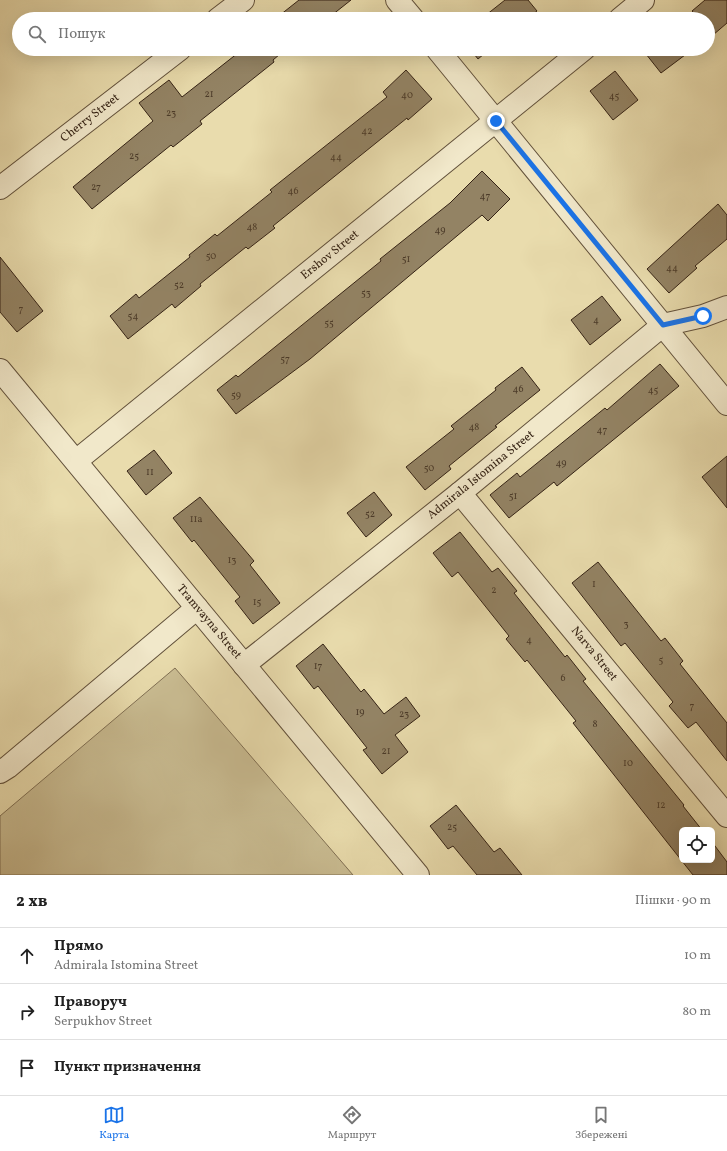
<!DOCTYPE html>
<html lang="uk">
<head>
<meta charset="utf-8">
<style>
  :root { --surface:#fff; --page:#f2f2f2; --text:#222; --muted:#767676; --line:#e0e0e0; --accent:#1a73e8 }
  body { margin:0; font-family:Vollkorn,serif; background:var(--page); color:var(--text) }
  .controls { position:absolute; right:12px; bottom:12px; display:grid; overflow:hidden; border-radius:6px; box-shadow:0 4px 16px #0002 }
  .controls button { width:36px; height:36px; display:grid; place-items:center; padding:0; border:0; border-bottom:1px solid var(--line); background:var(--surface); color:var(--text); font:20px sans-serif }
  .stop { position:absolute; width:12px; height:12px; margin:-9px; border:3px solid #1a73e8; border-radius:50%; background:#fff }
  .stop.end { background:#1a73e8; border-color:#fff; box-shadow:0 1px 4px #0008 }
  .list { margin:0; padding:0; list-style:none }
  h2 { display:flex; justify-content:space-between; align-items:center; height:52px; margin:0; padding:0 16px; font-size:17px }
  h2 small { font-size:13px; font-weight:400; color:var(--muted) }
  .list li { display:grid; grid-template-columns:26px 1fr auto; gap:12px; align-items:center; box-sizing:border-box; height:56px; padding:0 16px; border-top:1px solid var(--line) }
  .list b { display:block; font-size:15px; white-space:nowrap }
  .list p { margin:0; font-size:13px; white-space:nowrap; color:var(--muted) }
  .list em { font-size:13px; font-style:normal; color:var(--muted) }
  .icon { flex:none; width:22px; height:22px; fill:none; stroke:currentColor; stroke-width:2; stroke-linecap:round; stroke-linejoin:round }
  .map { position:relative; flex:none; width:727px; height:875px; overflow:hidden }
  .search { position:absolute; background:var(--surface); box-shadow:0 4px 16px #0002; left:12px; right:12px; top:12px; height:44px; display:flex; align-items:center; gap:10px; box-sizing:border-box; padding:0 14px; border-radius:22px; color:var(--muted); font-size:15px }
  .sheet { height:220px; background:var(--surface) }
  nav { display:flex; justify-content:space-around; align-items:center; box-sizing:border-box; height:56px; border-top:1px solid var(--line); background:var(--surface); font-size:11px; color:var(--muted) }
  nav a { display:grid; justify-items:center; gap:2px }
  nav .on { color:var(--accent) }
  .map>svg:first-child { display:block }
  .green { fill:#cabd93; stroke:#807054 }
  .building { fill:#938364; stroke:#352315 }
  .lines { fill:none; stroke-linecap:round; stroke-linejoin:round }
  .minor-casing { stroke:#62513b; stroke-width:24 }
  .minor { stroke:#f1e8ca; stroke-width:22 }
  .route { stroke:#1a73e8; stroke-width:5 }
  .labels { text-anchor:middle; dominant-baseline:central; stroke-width:4; stroke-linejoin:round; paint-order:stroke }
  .number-label { font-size:10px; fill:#4c3b29 }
  .street-label { font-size:12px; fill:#352315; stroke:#f1e8ca }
</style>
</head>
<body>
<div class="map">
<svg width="727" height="875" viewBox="0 0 727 875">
  <rect width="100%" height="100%" fill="#e9dcad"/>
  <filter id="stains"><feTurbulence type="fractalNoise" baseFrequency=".005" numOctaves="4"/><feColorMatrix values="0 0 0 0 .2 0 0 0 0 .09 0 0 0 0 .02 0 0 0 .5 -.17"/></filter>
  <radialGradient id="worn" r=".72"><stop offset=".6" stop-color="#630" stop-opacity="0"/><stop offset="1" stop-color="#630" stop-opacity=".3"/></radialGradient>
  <path class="green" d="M 175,668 L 353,875 L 0,875 L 0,816 Z"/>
  <g class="building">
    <path d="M 299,0 L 351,0 L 327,19 L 275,19 Z"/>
    <path d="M 505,0 L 528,0 L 537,11 L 527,19 L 481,19 Z"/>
    <path d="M 705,0 L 727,0 L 727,23 L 713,35 L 708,29 L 708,19 L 700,19 L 692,11 Z"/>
    <path d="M 243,49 L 286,49 L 273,60 L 274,62 L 200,121 L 202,124 L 173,147 L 171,145 L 92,209 L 73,187 L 153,121 L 139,103 L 169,80 L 182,97 Z"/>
    <path d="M 470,49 L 490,49 L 478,59 Z"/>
    <path d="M 642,49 L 693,49 L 661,73 Z"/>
    <path d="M 406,70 L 432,99 L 408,120 L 407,118 L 273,226 L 275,228 L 248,249 L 246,247 L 200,284 L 201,286 L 175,308 L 172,304 L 128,339 L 110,316 L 136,294 L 139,298 L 190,257 L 189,255 L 215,234 L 217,236 L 272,192 L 270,190 L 387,97 L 383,92 Z"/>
    <path d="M 615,71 L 638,100 L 613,120 L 590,91 Z"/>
    <path d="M 482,171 L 510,199 L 488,221 L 482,215 L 310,359 L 236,414 L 217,390 L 236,375 L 238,377 L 381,261 L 380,259 L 450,203 Z"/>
    <path d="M 718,204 L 727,215 L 727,239 L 695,266 L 697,268 L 669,293 L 647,269 Z"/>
    <path d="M 0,257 L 43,311 L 17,332 L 0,312 Z"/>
    <path d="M 602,296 L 621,320 L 590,345 L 571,320 Z"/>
    <path d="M 660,364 L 679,386 L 557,486 L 554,482 L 509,518 L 490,495 L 517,473 L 520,477 L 605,408 L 607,410 Z"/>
    <path d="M 522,367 L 540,390 L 495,426 L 497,427 L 449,466 L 451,469 L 425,490 L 406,467 L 454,429 L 451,426 L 496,390 L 495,388 Z"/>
    <path d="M 154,450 L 172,473 L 146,495 L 127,471 Z"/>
    <path d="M 727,456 L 727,508 L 702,477 Z"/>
    <path d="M 374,492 L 392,515 L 366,537 L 347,513 Z"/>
    <path d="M 200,497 L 254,561 L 250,565 L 280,603 L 253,624 L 235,601 L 240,597 L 194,540 L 192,542 L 173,518 Z"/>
    <path d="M 460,532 L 492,572 L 498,568 L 517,591 L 514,593 L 565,657 L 567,655 L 586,679 L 583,681 L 684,805 L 683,806 L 702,830 L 682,830 L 682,860 L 712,860 L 712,842 L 727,862 L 727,875 L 693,875 L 573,723 L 576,721 L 527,660 L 525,662 L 506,639 L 509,636 L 458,572 L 452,577 L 433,553 Z"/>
    <path d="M 598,562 L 661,641 L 665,638 L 683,661 L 680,664 L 727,723 L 727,761 L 696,722 L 688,728 L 669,706 L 673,702 L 625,643 L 621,646 L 572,583 Z"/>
    <path d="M 323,644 L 361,692 L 364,689 L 384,714 L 406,697 L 420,716 L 395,735 L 408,752 L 382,774 L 363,750 L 367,748 L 318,686 L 314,689 L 296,666 Z"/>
    <path d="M 456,805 L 494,852 L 500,848 L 522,875 L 477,875 L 453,846 L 448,849 L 430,826 Z"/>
  </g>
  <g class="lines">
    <g class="minor-casing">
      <g id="minor">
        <path d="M 397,0 L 413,19"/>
        <path d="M 218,19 L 243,0"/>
        <path d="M 620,19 L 643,0"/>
        <path d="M 437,49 L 727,404"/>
        <path d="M 0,188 L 180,49"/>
        <path d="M 0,370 L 418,875"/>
        <path d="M 76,461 L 584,49"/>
        <path d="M 460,493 L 727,816"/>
        <path d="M 244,665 L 460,493 L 663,325 L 703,316 L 727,307"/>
        <path d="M 0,772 L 8,767 L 197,608"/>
      </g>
    </g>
    <use href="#minor" class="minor"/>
  </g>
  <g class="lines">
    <path class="route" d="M 496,121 L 663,325 L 703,316"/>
  </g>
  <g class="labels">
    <g class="number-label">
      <text x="209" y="94">21</text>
      <text x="407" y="95">40</text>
      <text x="614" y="96">45</text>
      <text x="171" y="113">23</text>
      <text x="367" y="131">42</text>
      <text x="134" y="156">25</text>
      <text x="336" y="157">44</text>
      <text x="96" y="187">27</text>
      <text x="293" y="191">46</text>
      <text x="485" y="196">47</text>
      <text x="252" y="227">48</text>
      <text x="440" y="230">49</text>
      <text x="211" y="256">50</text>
      <text x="406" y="259">51</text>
      <text x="672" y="268">44</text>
      <text x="179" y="285">52</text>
      <text x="366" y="293">53</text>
      <text x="21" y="309">7</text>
      <text x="133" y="316">54</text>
      <text x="596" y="320">4</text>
      <text x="329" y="323">55</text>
      <text x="285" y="359">57</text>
      <text x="518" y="389">46</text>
      <text x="653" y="390">45</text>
      <text x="236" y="395">59</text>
      <text x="474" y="427">48</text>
      <text x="602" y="430">47</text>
      <text x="561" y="463">49</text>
      <text x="429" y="468">50</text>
      <text x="150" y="472">11</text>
      <text x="513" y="496">51</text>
      <text x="370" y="514">52</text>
      <text x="196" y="519">11а</text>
      <text x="232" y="560">13</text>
      <text x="594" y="584">1</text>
      <text x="494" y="590">2</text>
      <text x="257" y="602">15</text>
      <text x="626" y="624">3</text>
      <text x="529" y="640">4</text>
      <text x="661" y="660">5</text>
      <text x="318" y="666">17</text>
      <text x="563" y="678">6</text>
      <text x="692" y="706">7</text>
      <text x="360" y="712">19</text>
      <text x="404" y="714">23</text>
      <text x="595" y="724">8</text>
      <text x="386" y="751">21</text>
      <text x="628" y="763">10</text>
      <text x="661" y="805">12</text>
      <text x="452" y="827">25</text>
    </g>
    <g class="street-label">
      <text transform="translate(90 118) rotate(-38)">Cherry Street</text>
      <text transform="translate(330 255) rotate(-39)">Ershov Street</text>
      <text transform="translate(481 475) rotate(-39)">Admirala Istomina Street</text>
      <text transform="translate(209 622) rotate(50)">Tramvayna Street</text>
      <text transform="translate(594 654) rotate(51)">Narva Street</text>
    </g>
  </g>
  <rect width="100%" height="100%" filter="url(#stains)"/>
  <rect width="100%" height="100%" fill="url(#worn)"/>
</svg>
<div class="controls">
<button><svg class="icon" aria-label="locate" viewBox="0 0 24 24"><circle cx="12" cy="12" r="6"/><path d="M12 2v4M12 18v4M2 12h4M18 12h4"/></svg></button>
</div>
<div class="stop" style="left:703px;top:316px"></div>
<div class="stop end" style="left:496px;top:121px"></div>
<div class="search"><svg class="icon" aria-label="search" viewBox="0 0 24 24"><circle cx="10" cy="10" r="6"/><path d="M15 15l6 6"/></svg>Пошук</div>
</div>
<section class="sheet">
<h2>2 хв<small>Пішки · 90 m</small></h2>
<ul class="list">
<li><svg class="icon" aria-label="ahead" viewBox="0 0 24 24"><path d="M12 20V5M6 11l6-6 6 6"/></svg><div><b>Прямо</b><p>Admirala Istomina Street</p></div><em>10 m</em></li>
<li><svg class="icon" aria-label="right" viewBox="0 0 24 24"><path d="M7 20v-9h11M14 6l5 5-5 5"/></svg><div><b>Праворуч</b><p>Serpukhov Street</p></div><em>80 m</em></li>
<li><svg class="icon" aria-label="arrive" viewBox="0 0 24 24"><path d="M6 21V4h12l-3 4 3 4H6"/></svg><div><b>Пункт призначення</b></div></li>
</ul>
</section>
<nav>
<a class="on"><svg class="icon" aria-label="map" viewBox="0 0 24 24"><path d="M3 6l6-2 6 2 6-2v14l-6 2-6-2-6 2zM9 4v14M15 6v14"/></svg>Карта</a>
<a><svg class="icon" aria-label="directions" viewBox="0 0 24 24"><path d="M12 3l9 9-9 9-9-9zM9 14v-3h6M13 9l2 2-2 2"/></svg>Маршрут</a>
<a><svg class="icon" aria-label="saved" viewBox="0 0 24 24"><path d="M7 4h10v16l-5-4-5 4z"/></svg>Збережені</a>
</nav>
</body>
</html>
